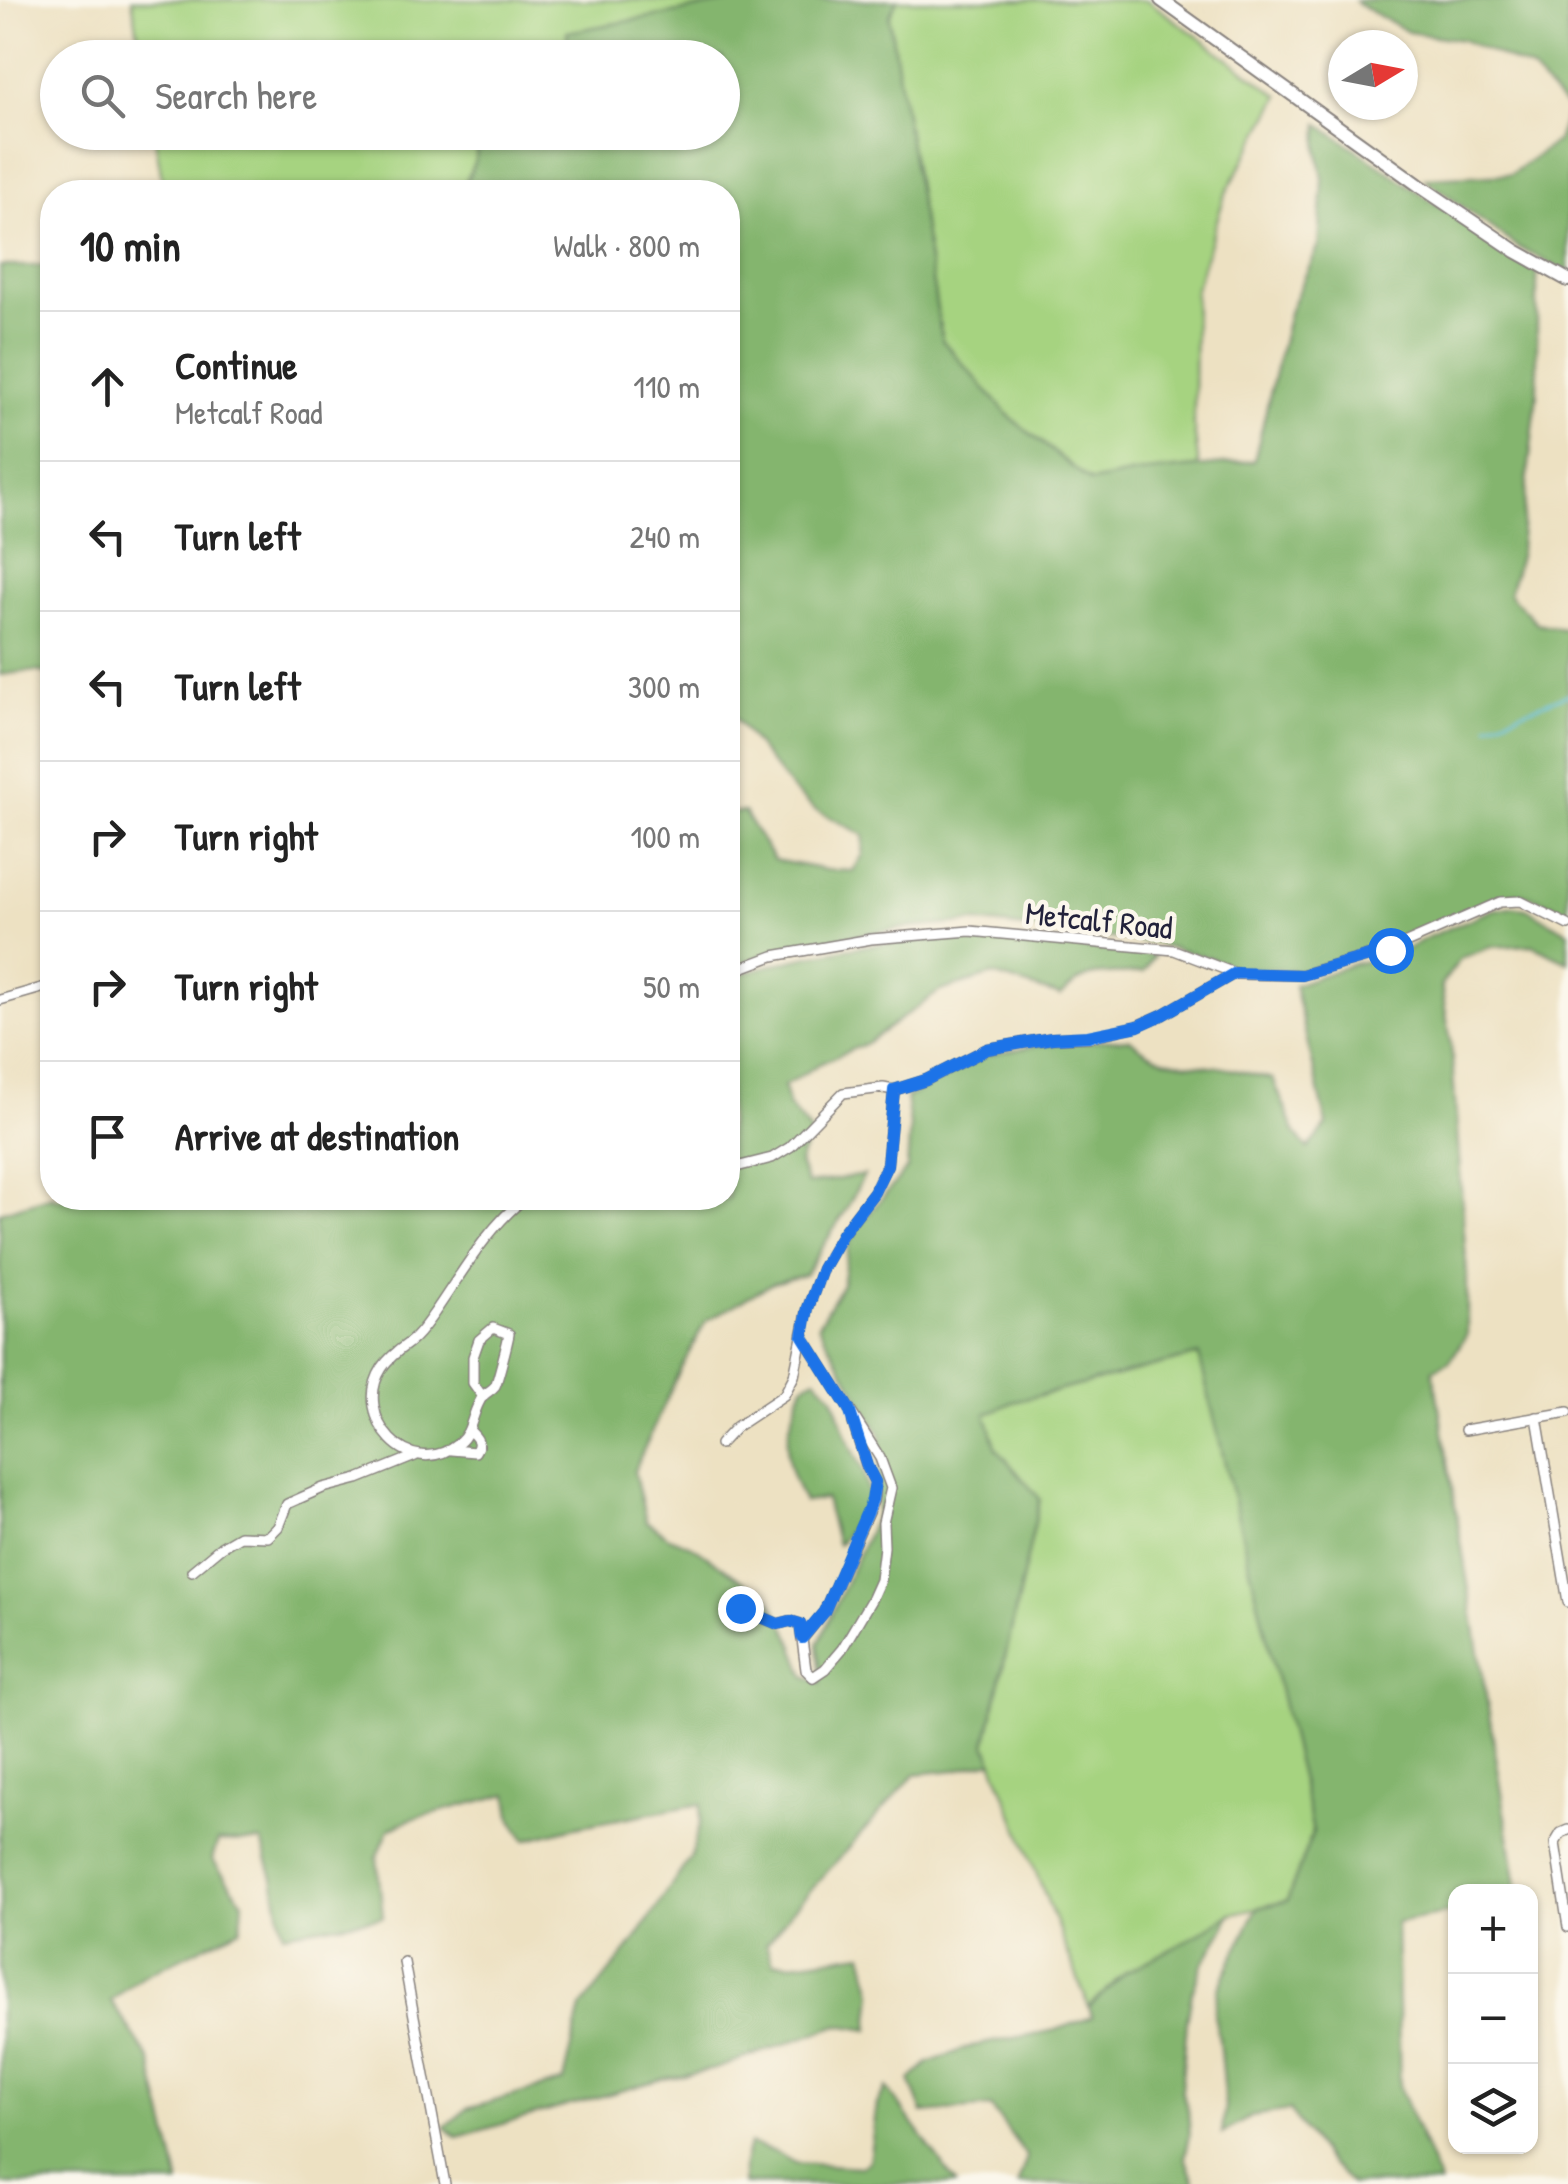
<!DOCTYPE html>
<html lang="en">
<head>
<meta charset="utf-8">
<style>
  :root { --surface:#fff; --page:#f2f2f2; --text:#222; --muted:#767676; --line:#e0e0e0 }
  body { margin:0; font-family:"Patrick Hand",sans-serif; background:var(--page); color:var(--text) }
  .controls { position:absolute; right:30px; bottom:30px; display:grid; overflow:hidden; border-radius:20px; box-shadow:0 2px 8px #0004 }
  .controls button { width:90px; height:90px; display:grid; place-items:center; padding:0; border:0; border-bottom:2px solid var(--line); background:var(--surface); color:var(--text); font:50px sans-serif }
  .compass { position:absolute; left:1328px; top:30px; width:90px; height:90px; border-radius:50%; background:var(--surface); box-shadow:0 2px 8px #0004; rotate:80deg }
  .stop { position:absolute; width:30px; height:30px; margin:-22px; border:8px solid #1a73e8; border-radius:50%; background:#fff }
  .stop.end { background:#1a73e8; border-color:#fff; box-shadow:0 2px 10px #0008 }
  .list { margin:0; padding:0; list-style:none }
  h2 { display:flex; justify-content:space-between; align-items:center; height:130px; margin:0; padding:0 40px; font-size:42px }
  h2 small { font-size:32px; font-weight:400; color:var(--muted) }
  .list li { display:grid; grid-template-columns:65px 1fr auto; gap:30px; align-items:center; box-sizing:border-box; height:150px; padding:0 40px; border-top:2px solid var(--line) }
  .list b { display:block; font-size:38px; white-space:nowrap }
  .list p { margin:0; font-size:32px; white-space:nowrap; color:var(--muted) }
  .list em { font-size:32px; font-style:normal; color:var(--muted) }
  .icon { flex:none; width:55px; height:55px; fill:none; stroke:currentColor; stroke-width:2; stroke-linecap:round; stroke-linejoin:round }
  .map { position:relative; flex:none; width:1568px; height:2184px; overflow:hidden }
  .search { position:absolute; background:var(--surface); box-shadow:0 2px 8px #0004; left:40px; top:40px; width:700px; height:110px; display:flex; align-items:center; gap:25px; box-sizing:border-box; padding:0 35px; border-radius:55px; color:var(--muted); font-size:38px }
  .panel { position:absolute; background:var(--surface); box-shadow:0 2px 8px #0004; left:40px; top:180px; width:700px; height:1030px; border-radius:40px }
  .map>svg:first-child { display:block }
  .green { fill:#a6d380; stroke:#647a5e; stroke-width:2.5 }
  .forest { fill:#84b56e; stroke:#536c54; stroke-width:2.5 }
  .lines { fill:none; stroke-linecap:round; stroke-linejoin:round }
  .stream { stroke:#5fbfde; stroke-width:2.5 }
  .street-casing { stroke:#88827e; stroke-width:12 }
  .secondary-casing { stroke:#88827e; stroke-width:16 }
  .street { stroke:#fff; stroke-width:9 }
  .secondary { stroke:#fff; stroke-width:12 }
  .route { stroke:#1a73e8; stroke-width:12 }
  .labels { text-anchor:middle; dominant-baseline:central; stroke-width:9; stroke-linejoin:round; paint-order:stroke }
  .street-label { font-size:32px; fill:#22223b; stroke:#fbf7ec }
</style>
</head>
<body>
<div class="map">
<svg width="1568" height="2184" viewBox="0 0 1568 2184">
  <rect width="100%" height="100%" fill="#fbf7ec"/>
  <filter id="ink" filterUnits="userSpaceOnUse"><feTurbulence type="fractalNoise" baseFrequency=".01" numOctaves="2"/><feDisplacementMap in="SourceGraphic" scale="20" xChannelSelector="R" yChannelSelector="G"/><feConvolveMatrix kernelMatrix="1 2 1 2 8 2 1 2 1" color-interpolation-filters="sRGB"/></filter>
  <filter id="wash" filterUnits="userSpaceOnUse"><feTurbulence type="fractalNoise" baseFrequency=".0048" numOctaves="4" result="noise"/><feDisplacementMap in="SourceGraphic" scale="40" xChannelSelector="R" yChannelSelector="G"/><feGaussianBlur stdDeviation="2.25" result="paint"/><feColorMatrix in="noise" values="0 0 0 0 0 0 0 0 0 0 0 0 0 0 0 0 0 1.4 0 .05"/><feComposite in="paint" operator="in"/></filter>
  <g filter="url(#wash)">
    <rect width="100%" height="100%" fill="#ede1c2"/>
    <g class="green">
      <path d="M 132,0 L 746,0 L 568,32 L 569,58 L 142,57 Z"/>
      <path d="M 897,0 L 1147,0 L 1280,96 L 1225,195 L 1195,290 L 1194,427 L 1199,467 L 1136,473 L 1091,482 L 1011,418 L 942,340 L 889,17 Z"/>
      <path d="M 154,133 L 479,133 L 476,158 L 461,192 L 164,192 Z"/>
      <path d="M 1200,1355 L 1313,1831 L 1287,1901 L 1230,1914 L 1183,1943 L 1126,1972 L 1089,2007 L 986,1745 L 1040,1499 L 997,1449 L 985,1414 L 1013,1402 Z"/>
    </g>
    <g class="forest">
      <path d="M 746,0 L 897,0 L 889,17 L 942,340 L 1011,418 L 1091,482 L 1136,473 L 1254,461 L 1290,309 L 1319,246 L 1323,179 L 1318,150 L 1319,124 L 1537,273 L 1537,394 L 1519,556 L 1509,594 L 1537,623 L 1568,630 L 1568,912 L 1542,900 L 1518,893 L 1497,897 L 1388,946 L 1303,971 L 1235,968 L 1211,958 L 1152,943 L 974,922 L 897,929 L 817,941 L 728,966 L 728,813 L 744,812 L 774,860 L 827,870 L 853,871 L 863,855 L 864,835 L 814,809 L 792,790 L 728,709 L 728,192 L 462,192 L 476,158 L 479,133 L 722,132 L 722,58 L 568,57 L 567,32 Z"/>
      <path d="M 1355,0 L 1568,0 L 1568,273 L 1516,246 L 1424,178 L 1511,174 L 1557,141 L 1568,110 L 1530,69 L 1463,40 L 1408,32 L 1357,3 Z"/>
      <path d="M 0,266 L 52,266 L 52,675 C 37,668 17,673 0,675 Z"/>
      <path d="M 1514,906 L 1529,910 L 1568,932 L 1568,962 L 1532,945 L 1491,947 L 1461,958 L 1441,985 L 1451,1043 L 1467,1275 L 1467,1334 L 1450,1361 L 1433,1370 L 1518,1891 L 1456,1892 L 1455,1912 L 1396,1923 L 1400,2089 L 1440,2184 L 1352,2184 L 1329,2163 L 1289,2110 L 1252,2116 L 1222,2134 L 1225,2106 L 1219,2039 L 1214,2015 L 1218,1989 L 1257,1908 L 1287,1901 L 1313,1831 L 1199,1355 L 1013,1402 L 986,1414 L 997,1449 L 1040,1499 L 986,1744 L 993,1761 L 956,1770 L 915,1774 L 790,1913 L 766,1944 L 773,1962 C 803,1965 832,1956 863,1953 L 873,1992 L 869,2030 L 838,2025 L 715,2069 L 659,2080 L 457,2137 L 445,2127 L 467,2109 L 564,2081 L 581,2008 L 631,1946 L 690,1858 L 700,1825 L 701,1804 L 575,1827 L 525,1840 L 511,1818 L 508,1794 L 411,1819 L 389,1829 L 377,1858 L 383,1917 L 283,1933 L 273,1878 L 262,1842 L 218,1841 L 212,1859 L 243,1902 L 241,1928 L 139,1978 L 111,2001 L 150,2060 L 180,2184 L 0,2184 L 0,1212 L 52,1196 L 52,1198 L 728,1198 L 728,978 C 813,950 902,936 993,940 C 1046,942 1100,950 1154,956 L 1144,972 C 1105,978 1092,964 1061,996 L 993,975 L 940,991 L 867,1043 L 819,1064 L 784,1086 L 788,1105 L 811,1133 L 799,1163 L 807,1184 L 864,1175 L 846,1210 L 805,1275 L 773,1283 L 706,1321 L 679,1372 L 634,1471 L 646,1521 L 669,1537 L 694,1547 L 770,1599 L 791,1638 L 805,1676 L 821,1683 L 818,1644 L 876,1515 L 881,1436 L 818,1325 L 842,1284 L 849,1244 L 859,1225 L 907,1169 L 910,1125 L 906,1098 L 985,1056 L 1039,1045 L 1130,1039 C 1162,1067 1181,1061 1219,1067 C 1237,1070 1255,1075 1273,1079 L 1295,1132 L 1308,1149 L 1327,1125 L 1294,985 L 1353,964 L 1398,954 L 1428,937 L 1492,910 Z"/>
      <path d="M 816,1378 L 833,1396 L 847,1437 L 864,1473 L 869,1498 C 856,1513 852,1532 837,1545 L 825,1499 L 804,1502 C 779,1451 785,1437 803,1385 Z"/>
      <path d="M 1230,1914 L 1223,1931 L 1202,1965 L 1192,1992 L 1187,2022 L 1181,2090 L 1188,2109 L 1190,2136 L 1185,2157 L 1195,2184 L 1018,2184 L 1027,2157 L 991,2107 L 923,2113 L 910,2080 L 928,2063 L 972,2046 L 1056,2030 L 1092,2017 L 1089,2007 L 1126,1972 L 1183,1943 Z"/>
      <path d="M 887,2088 L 956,2184 L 743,2184 L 743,2168 L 749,2144 L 775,2152 L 795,2163 L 861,2167 L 869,2161 L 877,2104 Z"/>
    </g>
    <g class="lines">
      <path class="stream" d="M 1488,725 L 1568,694"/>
    </g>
  </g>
  <g filter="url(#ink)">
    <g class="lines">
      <g class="street-casing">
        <g id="street">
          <path d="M 728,973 L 773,956 L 871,939 L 970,931 L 1174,950 L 1237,974 L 1302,975 L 1390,950 L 1500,902 L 1520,901 L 1568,925"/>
          <path d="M 0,1000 L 52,985"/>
          <path d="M 728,1169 L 772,1158 L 790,1147 L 843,1093 L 883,1088 L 894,1090 L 926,1080 L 987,1049 L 1052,1038 L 1089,1037 L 1137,1026 L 1162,1015 L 1235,973"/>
          <path d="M 483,1397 L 473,1383 L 473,1357 L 479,1340 L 493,1328 L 509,1334 C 508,1341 497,1383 495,1386 C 492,1390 487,1392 483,1396 C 472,1410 473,1432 459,1443 C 409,1484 351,1416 382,1368 C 389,1357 400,1349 410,1342 C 420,1334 427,1323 435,1312 C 462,1273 487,1228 525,1198"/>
          <path d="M 1537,1417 L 1568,1602"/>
          <path d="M 1465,1430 L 1568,1412"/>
          <path d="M 720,1444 L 736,1427 L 784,1395 L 794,1376 L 808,1308 L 822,1269 L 842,1234 L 874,1192 L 887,1165 L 894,1090"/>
          <path d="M 451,1450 L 475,1452 C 482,1442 477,1438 469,1430"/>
          <path d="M 192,1571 L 221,1547 L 240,1536 L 268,1537 L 278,1527 L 287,1504 L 323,1488 L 358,1479 L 415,1456"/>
          <path d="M 740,1608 L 778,1624 L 790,1621 L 800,1624 L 806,1670 L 813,1677 L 825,1669 L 842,1649 L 871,1600 L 880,1580 L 884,1547 L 883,1523 L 891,1488 L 880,1458 L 803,1336"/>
          <path d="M 803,1638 L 824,1612 L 873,1501 L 875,1482 L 867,1467 L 853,1423"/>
          <path d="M 1568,1830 L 1561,1833 L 1555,1843 L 1568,1927"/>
          <path d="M 404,1962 L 445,2184"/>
        </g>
      </g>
      <g class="secondary-casing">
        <path id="secondary" d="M 1161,0 L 1420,186 L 1516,251 L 1568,280"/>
      </g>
      <use href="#street" class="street"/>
      <use href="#secondary" class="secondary"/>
    </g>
  </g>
  <g class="lines" filter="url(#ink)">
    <path class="route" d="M 740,1608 L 778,1624 L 790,1621 L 800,1624 L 802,1638 L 824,1612 L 872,1500 L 875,1482 L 867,1466 L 849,1409 L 803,1336 L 808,1308 L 822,1269 L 842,1234 L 874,1192 L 887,1165 L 894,1090 L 926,1080 L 987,1049 L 1052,1038 L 1088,1036 L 1138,1026 L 1162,1015 L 1235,973 L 1302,975 L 1390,950"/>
  </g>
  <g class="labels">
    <g class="street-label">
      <text transform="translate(1099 920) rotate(6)">Metcalf Road</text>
    </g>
  </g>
</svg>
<div class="controls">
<button>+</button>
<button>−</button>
<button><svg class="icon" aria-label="layers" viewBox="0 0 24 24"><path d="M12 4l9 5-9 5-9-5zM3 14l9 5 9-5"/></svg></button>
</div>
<svg class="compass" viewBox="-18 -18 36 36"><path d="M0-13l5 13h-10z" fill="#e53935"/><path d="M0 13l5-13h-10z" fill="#767676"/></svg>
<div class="stop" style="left:1390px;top:950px"></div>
<div class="stop end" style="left:740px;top:1608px"></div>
<div class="search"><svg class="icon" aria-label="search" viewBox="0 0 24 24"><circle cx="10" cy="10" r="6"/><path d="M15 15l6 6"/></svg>Search here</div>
<section class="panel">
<h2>10 min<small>Walk · 800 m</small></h2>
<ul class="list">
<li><svg class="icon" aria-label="ahead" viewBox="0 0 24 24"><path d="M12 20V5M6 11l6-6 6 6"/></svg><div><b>Continue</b><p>Metcalf Road</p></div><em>110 m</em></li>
<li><svg class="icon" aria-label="left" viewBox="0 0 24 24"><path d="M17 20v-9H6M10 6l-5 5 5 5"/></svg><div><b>Turn left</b></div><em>240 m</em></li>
<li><svg class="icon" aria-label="left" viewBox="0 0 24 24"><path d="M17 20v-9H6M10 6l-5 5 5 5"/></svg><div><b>Turn left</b></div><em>300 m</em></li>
<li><svg class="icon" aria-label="right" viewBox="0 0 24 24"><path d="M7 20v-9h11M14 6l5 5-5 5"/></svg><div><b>Turn right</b></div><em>100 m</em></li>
<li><svg class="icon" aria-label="right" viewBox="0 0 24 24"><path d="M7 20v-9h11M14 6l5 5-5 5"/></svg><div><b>Turn right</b></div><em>50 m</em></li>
<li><svg class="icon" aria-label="arrive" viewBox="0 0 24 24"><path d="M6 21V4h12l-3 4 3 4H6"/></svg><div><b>Arrive at destination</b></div></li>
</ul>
</section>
</div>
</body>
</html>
